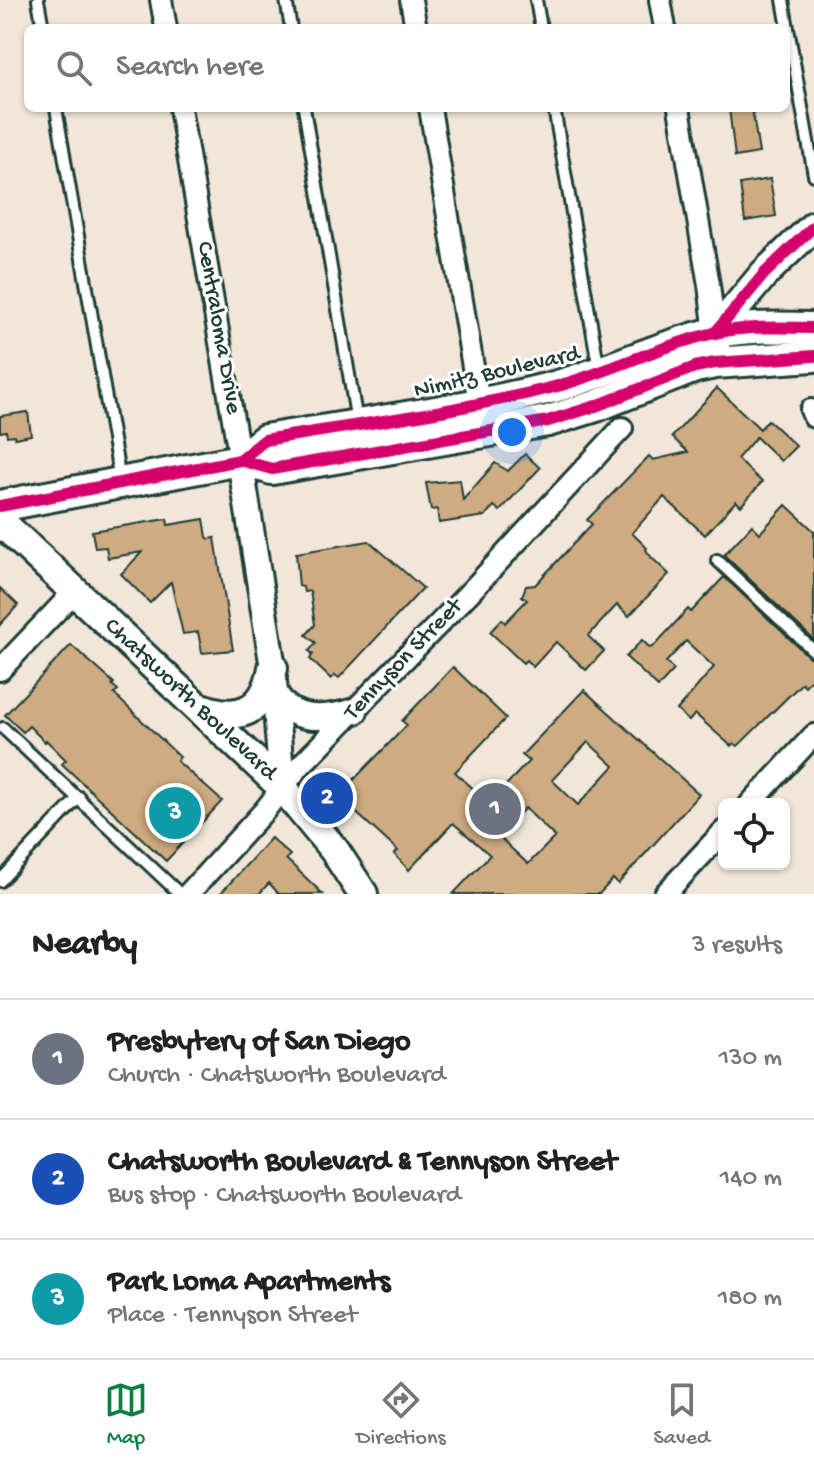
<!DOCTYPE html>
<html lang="en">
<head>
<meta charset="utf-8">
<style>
  :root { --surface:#fff; --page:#f6f6f6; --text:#222; --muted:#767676; --line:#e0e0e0; --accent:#0b8043 }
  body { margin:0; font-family:"Gochi Hand",sans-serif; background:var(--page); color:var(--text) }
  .controls { position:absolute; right:24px; bottom:24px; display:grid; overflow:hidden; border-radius:12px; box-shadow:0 2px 6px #0004 }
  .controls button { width:72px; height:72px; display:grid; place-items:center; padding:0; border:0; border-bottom:2px solid var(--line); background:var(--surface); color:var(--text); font:40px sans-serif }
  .you { position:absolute; left:512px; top:432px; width:28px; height:28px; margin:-20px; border:6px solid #fff; border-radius:50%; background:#1a73e8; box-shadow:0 0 0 12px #1a73e833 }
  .badge { display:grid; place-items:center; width:52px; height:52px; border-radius:50%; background:var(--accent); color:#fff; font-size:26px; font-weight:700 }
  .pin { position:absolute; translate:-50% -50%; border:4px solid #fff; box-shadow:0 2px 8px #0006 }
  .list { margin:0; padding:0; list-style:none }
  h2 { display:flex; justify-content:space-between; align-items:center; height:104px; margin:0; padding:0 32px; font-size:34px }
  h2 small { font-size:26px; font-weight:400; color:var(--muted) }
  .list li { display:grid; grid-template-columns:52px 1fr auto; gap:24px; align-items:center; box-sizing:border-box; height:120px; padding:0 32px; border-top:2px solid var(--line) }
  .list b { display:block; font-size:30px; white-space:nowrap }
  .list p { margin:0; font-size:26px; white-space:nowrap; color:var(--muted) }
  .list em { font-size:26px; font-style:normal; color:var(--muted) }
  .icon { flex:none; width:44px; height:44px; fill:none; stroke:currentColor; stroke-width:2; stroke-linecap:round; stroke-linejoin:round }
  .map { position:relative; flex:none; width:814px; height:894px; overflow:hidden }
  .search { position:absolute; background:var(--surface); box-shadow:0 2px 6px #0004; left:24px; right:24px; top:24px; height:88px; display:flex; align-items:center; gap:20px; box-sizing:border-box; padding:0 28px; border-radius:12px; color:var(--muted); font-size:30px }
  .sheet { height:464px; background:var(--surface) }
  nav { display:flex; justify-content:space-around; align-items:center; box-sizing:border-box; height:112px; border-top:2px solid var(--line); background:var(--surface); font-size:22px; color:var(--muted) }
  nav a { display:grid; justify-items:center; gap:4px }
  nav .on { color:var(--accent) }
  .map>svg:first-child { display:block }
  .building { fill:#cfab81; stroke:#1f3d34; stroke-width:2; fill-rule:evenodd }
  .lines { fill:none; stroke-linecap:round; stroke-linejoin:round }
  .service-casing { stroke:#1f3d34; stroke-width:16 }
  .minor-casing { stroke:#1f3d34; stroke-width:26 }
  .tertiary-casing { stroke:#1f3d34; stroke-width:30 }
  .secondary-casing { stroke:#1f3d34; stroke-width:34 }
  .primary-casing { stroke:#1f3d34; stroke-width:36 }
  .service { stroke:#fff; stroke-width:10 }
  .minor { stroke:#fff; stroke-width:20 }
  .tertiary { stroke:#fff; stroke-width:24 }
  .secondary { stroke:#fff; stroke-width:28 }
  .primary { stroke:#fff; stroke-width:30 }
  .cycleway-casing { stroke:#fff; stroke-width:17 }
  .cycleway { stroke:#d6006c; stroke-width:12 }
  .labels { text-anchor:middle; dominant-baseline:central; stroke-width:6; stroke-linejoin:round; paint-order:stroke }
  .street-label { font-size:24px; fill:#1f3d34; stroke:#fff }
</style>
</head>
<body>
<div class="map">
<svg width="814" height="894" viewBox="0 0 814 894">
  <rect width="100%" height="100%" fill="#f1e6d9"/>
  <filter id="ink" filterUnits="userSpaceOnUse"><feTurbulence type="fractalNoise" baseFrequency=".0125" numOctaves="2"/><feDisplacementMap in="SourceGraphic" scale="16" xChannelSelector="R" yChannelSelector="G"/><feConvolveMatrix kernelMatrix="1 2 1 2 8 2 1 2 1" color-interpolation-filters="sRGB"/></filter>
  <g filter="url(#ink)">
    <g class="building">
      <path d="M 729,108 L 752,108 L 759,153 L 735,157 Z"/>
      <path d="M 770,179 L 776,216 L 745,221 L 740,184 Z"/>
      <path d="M 717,388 L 760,429 L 768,420 L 796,446 L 781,461 L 756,437 L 737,459 L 762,482 L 741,506 L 736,501 L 705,535 L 664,497 L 632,533 L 647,548 L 646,550 L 652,558 L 669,574 L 629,616 L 617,605 L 588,636 L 604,651 L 586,670 L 556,642 L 533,667 L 526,660 L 523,663 L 490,632 L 502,619 L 505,623 L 527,600 L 522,596 L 526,586 L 535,585 L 592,524 L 587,520 L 649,456 L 653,460 L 688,452 L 672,437 Z"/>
      <path d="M 28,412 L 31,435 L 15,438 L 14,435 L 7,436 L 6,431 L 0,432 L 0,416 Z"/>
      <path d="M 525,454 L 540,468 L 500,511 L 494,506 L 485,516 L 439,523 L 437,509 L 431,510 L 426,483 L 460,480 L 463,500 L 495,463 L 508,471 Z"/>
      <path d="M 786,505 L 814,531 L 814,640 L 724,555 L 752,525 L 760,533 Z"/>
      <path d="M 167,519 L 168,525 L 204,519 L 207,537 L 209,539 L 215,538 L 233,650 L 202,653 L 198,632 L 183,634 L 171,582 L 150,603 L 121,574 L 142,552 L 108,558 L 106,547 L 95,548 L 92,531 Z"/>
      <path d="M 369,541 L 423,588 L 339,678 L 335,675 L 331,679 L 310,659 L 313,654 L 309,651 L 316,643 L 306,635 L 315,625 L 310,591 L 304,592 L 303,587 L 299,586 L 296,553 Z"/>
      <path d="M 724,577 L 809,657 L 814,659 L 814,676 L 805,686 L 802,683 L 738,746 L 734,743 L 731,746 L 695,714 L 689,721 L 677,710 L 714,667 L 686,641 L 666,662 L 674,670 L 658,687 L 626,657 L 642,640 L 650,648 L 654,646 L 688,609 L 691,612 Z"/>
      <path d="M 0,588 L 18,605 L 0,625 Z"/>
      <path d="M 71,645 L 114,683 L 112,685 L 118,690 L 114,694 L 180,757 L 177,761 L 222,801 L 166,861 L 62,764 L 66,760 L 46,740 L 45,742 L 29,726 L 23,732 L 5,715 Z"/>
      <path d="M 453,667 L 506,718 L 455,772 L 489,803 L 529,761 L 522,755 L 584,690 L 699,794 L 618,884 L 613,879 L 599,894 L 453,894 L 490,855 L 453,823 L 409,870 L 394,854 L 398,851 L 338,796 L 407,725 L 402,721 ZM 588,742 L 614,766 L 578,805 L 552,780 ZM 525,808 L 555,837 L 528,864 L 498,836 Z"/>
      <path d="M 271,838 L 290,855 L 286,859 L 323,894 L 279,894 L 269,883 L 259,894 L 220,894 Z"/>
    </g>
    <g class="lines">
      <g class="service-casing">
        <g id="service">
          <path d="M 38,0 L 43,28"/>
          <path d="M 286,0 L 291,28"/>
          <path d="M 536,0 L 541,28"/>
          <path d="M 783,0 L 814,175"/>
          <path d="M 56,108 L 120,480"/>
          <path d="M 304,108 L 357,422"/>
          <path d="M 554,108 L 599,370"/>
          <path d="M 717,560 L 814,651"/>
          <path d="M 3,728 L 180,894"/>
          <path d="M 0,881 L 79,797"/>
        </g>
      </g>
      <g class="minor-casing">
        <g id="minor">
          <path d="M 161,0 L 166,28"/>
          <path d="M 411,0 L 416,28"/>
          <path d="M 660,0 L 665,28"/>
          <path d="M 180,108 L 240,460"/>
          <path d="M 430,108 L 479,403"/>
          <path d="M 679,108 L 709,285 L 715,333"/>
          <path d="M 811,410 L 814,417"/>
          <path d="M 0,670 L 75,591"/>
          <path d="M 750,804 L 814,735"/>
          <path d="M 188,894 L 265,810 L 298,768 L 471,591 L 622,428"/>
          <path d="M 665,894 L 724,831"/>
        </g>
      </g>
      <g class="tertiary-casing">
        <g id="tertiary">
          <path d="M 240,460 L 273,668 L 282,787"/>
          <path d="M 276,694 C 291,724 328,719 355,711"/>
        </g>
      </g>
      <g class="secondary-casing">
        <g id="secondary">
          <path d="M 715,346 L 715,333 L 764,274 L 814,226"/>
          <path d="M 0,521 L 282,787 L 335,851 L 363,894"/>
          <path d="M 201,708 C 240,722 265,711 273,668"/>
        </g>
      </g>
      <g class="primary-casing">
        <g id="primary">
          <path d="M 240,460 L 265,440 C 361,424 459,411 554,387 C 607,373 656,347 710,334 C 744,326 780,327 814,328"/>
          <path d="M 0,506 L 240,460 L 272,469 L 548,421 L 596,406 L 695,367 L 715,363 L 814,356"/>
        </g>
      </g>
      <use href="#service" class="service"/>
      <use href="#minor" class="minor"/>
      <use href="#tertiary" class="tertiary"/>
      <use href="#secondary" class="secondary"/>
      <use href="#primary" class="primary"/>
      <g class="cycleway-casing">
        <g id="cycleway">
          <path d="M 715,333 L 764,274 L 814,226"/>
          <path d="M 240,460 L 265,440 C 361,424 459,411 554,387 C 607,373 656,347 710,334 C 744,326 780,327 814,328"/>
          <path d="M 0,506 L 240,460 L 272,469 L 548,421 L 596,406 L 695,367 L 715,363 L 814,356"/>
        </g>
      </g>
      <use href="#cycleway" class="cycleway"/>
    </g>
  </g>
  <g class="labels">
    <g class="street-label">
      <text transform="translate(218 328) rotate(80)">Centraloma Drive</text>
      <text transform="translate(497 373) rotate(-13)">Nimitz Boulevard</text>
      <text transform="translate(404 660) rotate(-46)">Tennyson Street</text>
      <text transform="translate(190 700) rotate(43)">Chatsworth Boulevard</text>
    </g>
  </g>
</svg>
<div class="controls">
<button><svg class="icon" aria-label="locate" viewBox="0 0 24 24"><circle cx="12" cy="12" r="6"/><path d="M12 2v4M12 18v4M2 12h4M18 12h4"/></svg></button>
</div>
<div class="you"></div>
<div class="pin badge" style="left:495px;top:809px;background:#6b7280">1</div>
<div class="pin badge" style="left:327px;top:798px;background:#1a4fb4">2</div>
<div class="pin badge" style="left:175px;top:813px;background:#0f9aa8">3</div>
<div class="search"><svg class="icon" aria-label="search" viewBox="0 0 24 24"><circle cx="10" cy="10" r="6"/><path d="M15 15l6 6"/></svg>Search here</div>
</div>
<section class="sheet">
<h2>Nearby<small>3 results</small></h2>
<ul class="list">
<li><span class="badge" style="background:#6b7280">1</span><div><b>Presbytery of San Diego</b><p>Church · Chatsworth Boulevard</p></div><em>130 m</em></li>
<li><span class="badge" style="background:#1a4fb4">2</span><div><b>Chatsworth Boulevard &amp; Tennyson Street</b><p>Bus stop · Chatsworth Boulevard</p></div><em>140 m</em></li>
<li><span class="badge" style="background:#0f9aa8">3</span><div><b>Park Loma Apartments</b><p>Place · Tennyson Street</p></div><em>180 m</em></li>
</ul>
</section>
<nav>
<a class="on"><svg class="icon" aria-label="map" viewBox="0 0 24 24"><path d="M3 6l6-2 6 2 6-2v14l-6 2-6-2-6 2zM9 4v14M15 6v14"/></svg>Map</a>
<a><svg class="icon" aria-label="directions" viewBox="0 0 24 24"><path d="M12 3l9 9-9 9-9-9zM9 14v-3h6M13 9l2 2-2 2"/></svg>Directions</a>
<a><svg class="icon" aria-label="saved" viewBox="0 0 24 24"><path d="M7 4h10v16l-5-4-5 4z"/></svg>Saved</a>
</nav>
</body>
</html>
